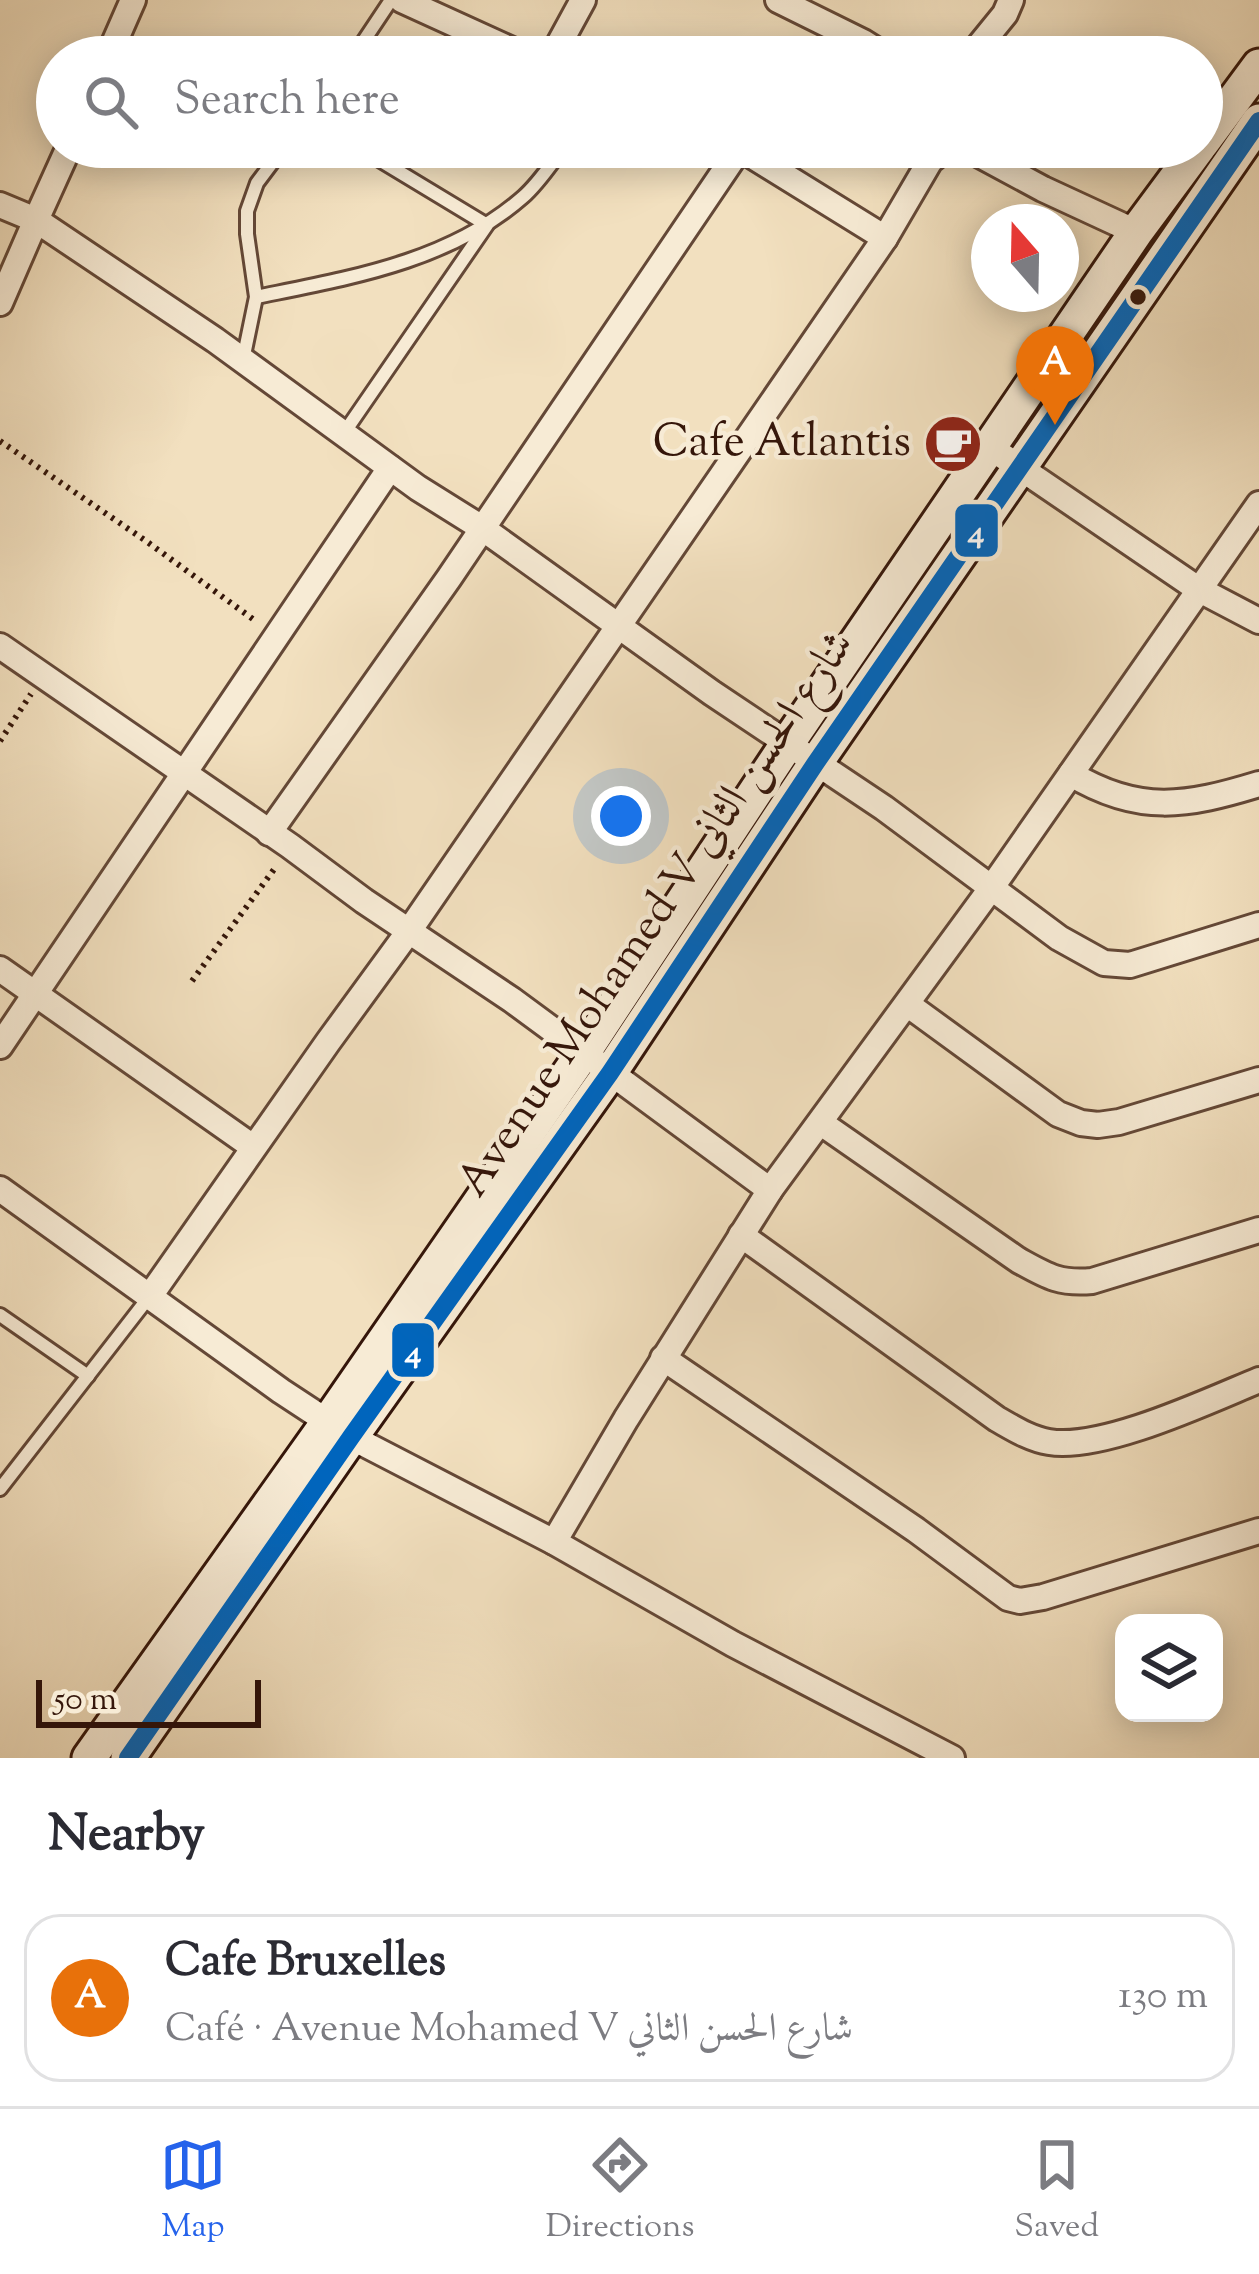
<!DOCTYPE html>
<html lang="en">
<head>
<meta charset="utf-8">
<style>
  :root { --surface:#fff; --page:#f7f7f7; --text:#2b2b33; --muted:#7c7c81; --line:#e1e1e2; --accent:#2563eb }
  body { margin:0; font-family:"Sorts Mill Goudy",Amiri,serif; background:var(--page); color:var(--text) }
  .controls { position:absolute; right:36px; bottom:36px; display:grid; overflow:hidden; border-radius:24px; box-shadow:0 6px 30px #0003 }
  .controls button { width:108px; height:108px; display:grid; place-items:center; padding:0; border:0; border-bottom:3px solid var(--line); background:var(--surface); color:var(--text); font:60px sans-serif }
  .compass { position:absolute; left:971px; top:204px; width:108px; height:108px; border-radius:50%; background:var(--surface); box-shadow:0 6px 30px #0003; rotate:340deg }
  .scale { position:absolute; left:36px; bottom:30px; width:225px; box-sizing:border-box; padding-left:12px; border:6px solid #35160a; border-top:0; font-size:33px; line-height:42px; white-space:nowrap; color:#35160a; -webkit-text-stroke:9px #f7ebd5; paint-order:stroke }
  .you { position:absolute; left:621px; top:816px; width:42px; height:42px; margin:-30px; border:9px solid #fff; border-radius:50%; background:#1a73e8; box-shadow:0 0 0 18px #1a73e833 }
  .badge { display:grid; place-items:center; width:78px; height:78px; border-radius:50%; background:var(--accent); color:#fff; font-size:39px; font-weight:700 }
  .pin { position:absolute; translate:-50% -99px; filter:drop-shadow(0 3px 6px #0008) }
  .pin::after { content:''; position:absolute; top:63px; width:42px; height:36px; background:inherit; clip-path:polygon(0 0,100% 0,50% 100%) }
  .list { margin:0; padding:0; list-style:none }
  h2 { display:flex; justify-content:space-between; align-items:center; height:156px; margin:0; padding:0 48px; font-size:51px }
  h2 small { font-size:39px; font-weight:400; color:var(--muted) }
  .list li { display:grid; grid-template-columns:78px 1fr auto; gap:36px; align-items:center; box-sizing:border-box; height:168px; margin:0 24px 24px; padding:0 24px; border:3px solid var(--line); border-radius:36px }
  .list b { display:block; font-size:45px; white-space:nowrap }
  .list p { margin:0; font-size:39px; white-space:nowrap; color:var(--muted) }
  .list em { font-size:39px; font-style:normal; color:var(--muted) }
  .icon { flex:none; width:66px; height:66px; fill:none; stroke:currentColor; stroke-width:2; stroke-linecap:round; stroke-linejoin:round }
  .map { position:relative; flex:none; width:1259px; height:1758px; overflow:hidden }
  .search { position:absolute; background:var(--surface); box-shadow:0 6px 30px #0003; left:36px; right:36px; top:36px; height:132px; display:flex; align-items:center; gap:30px; box-sizing:border-box; padding:0 42px; border-radius:66px; color:var(--muted); font-size:45px }
  .sheet { height:348px; background:var(--surface) }
  nav { display:flex; justify-content:space-around; align-items:center; box-sizing:border-box; height:168px; border-top:3px solid var(--line); background:var(--surface); font-size:33px; color:var(--muted) }
  nav a { display:grid; justify-items:center; gap:6px }
  nav .on { color:var(--accent) }
  .map>svg:first-child { display:block }
  .lines { fill:none; stroke-linecap:round; stroke-linejoin:round }
  .service-casing { stroke:#644837; stroke-width:18 }
  .minor-casing { stroke:#644837; stroke-width:30 }
  .secondary-casing { stroke:#35160a; stroke-width:39 }
  .path { stroke:#35160a; stroke-width:6; stroke-dasharray:3 6; stroke-linecap:butt }
  .service { stroke:#f7ebd5; stroke-width:12 }
  .minor { stroke:#f7ebd5; stroke-width:24 }
  .secondary { stroke:#f7ebd5; stroke-width:33 }
  .bus-1-casing { stroke:#f7ebd5; stroke-width:27 }
  .bus-1 { stroke:#0065bd; stroke-width:18 }
  .bus-dot { fill:#35160a; stroke:#f7ebd5; stroke-width:4.5 }
  .labels { text-anchor:middle; dominant-baseline:central; stroke-width:9; stroke-linejoin:round; paint-order:stroke }
  .poi-label { font-size:45px; fill:#35160a; stroke:#f7ebd5; text-anchor:end }
  .street-label { font-size:45px; fill:#35160a; stroke:#f7ebd5 }
  .line-badge { stroke:#f7ebd5; stroke-width:4.5 }
  .badge-label { font-size:33px; text-anchor:middle; font-weight:bold; fill:#fff }
</style>
</head>
<body>
<div class="map">
<svg width="1259" height="1758" viewBox="0 0 1259 1758">
  <rect width="100%" height="100%" fill="#f2e0bf"/>
  <filter id="stains"><feTurbulence type="fractalNoise" baseFrequency=".00167" numOctaves="4"/><feColorMatrix values="0 0 0 0 .2 0 0 0 0 .09 0 0 0 0 .02 0 0 0 .5 -.17"/></filter>
  <radialGradient id="worn" r=".72"><stop offset=".6" stop-color="#630" stop-opacity="0"/><stop offset="1" stop-color="#630" stop-opacity=".3"/></radialGradient>
  <g class="lines">
    <g class="service-casing">
      <g id="service">
        <path d="M 353,57 L 391,0"/>
        <path d="M 256,297 C 349,278 449,262 523,197 C 539,183 551,164 564,147"/>
        <path d="M 243,360 L 256,297 L 247,234 L 247,211 L 257,183 L 284,147"/>
        <path d="M 344,433 L 487,225 L 358,147"/>
        <path d="M 0,1315 L 88,1376"/>
        <path d="M 0,1489 L 149,1297"/>
      </g>
    </g>
    <g class="minor-casing">
      <g id="minor">
        <path d="M 402,0 L 527,57"/>
        <path d="M 778,0 L 863,42 L 887,57"/>
        <path d="M 108,57 L 133,0"/>
        <path d="M 552,57 L 583,0"/>
        <path d="M 970,57 L 1005,14 L 1011,0"/>
        <path d="M 738,147 L 885,238"/>
        <path d="M 965,147 L 1043,189 L 1136,232"/>
        <path d="M 0,205 L 36,220 L 69,147"/>
        <path d="M 0,303 L 36,220 L 215,340 L 418,488 L 482,528 L 712,693 L 884,808 L 1059,938 L 1104,963 L 1130,965 L 1259,925"/>
        <path d="M 991,448 L 1198,589 L 1259,621"/>
        <path d="M 0,646 L 290,846 L 364,901 L 512,1000 L 770,1190"/>
        <path d="M 1071,774 C 1139,815 1187,806 1259,784"/>
        <path d="M 269,833 L 449,578 L 740,148"/>
        <path d="M 0,969 L 253,1147"/>
        <path d="M 907,1004 L 1058,1114 L 1081,1123 L 1098,1125 L 1119,1122 L 1259,1080"/>
        <path d="M 0,1046 L 390,468"/>
        <path d="M 821,1123 L 1018,1260 C 1047,1276 1059,1284 1092,1281 L 1259,1230"/>
        <path d="M 0,1189 L 281,1391 L 351,1437 L 554,1542 L 733,1644 L 952,1758"/>
        <path d="M 741,1235 L 997,1419 C 1013,1428 1030,1439 1049,1442 C 1102,1451 1208,1401 1259,1380"/>
        <path d="M 150,1296 L 328,1042 L 409,931 L 885,238 L 930,161 L 947,147"/>
        <path d="M 663,1358 L 916,1530 L 1008,1598 L 1020,1601 L 1043,1597 L 1259,1531"/>
        <path d="M 554,1542 L 626,1419 L 770,1190 L 992,887 L 1259,504"/>
      </g>
    </g>
    <g class="secondary-casing">
      <g id="secondary">
        <path d="M 1202,143 L 1259,66"/>
        <path d="M 89,1758 L 328,1422 L 583,1053 L 787,744 L 1136,232 L 1199,147"/>
        <path d="M 128,1758 L 351,1437 L 610,1073 L 815,764 L 1259,121"/>
      </g>
    </g>
    <g class="path">
      <path d="M 0,441 L 146,541 L 257,622"/>
      <path d="M 0,741 L 31,694"/>
      <path d="M 192,981 L 275,868"/>
    </g>
    <use href="#service" class="service"/>
    <use href="#minor" class="minor"/>
    <use href="#secondary" class="secondary"/>
    <g class="bus-1-casing">
      <path id="bus-1" d="M 128,1758 L 351,1437 L 610,1073 L 815,764 L 1259,121"/>
    </g>
    <use href="#bus-1" class="bus-1"/>
  </g>
  <defs>
    <g id="cafe-disc" transform="scale(3)"><circle r="9.5" fill="#8f2418" stroke="#f7ebd5"/><path d="M-5.5-4.5H6V0H3Q3 3.5 0 3.5H-2.5Q-5.5 3.5-5.5 0ZM3-3.2v2h1.7v-2ZM-6 4.5H4V6H-6Z" fill="#fff"/></g>
  </defs>
  <g fill-rule="evenodd">
    <use href="#cafe-disc" x="953" y="444"/>
  </g>
  <circle class="bus-dot" cx="1138" cy="297" r="10"/>
  <g class="labels">
    <g class="poi-label">
      <text x="911" y="444">Cafe Atlantis</text>
    </g>
    <g class="street-label">
      <text transform="translate(658 915) rotate(-56)">Avenue Mohamed V شارع الحسن الثاني</text>
    </g>
  </g>
  <g class="line-badge">
    <rect x="953" y="502" width="47" height="57" rx="12" fill="#0065bd"/>
    <rect x="390" y="1321" width="46" height="58" rx="12" fill="#0065bd"/>
  </g>
  <g class="badge-label">
    <text x="976" y="542">4</text>
    <text x="413" y="1362">4</text>
  </g>
  <rect width="100%" height="100%" filter="url(#stains)"/>
  <rect width="100%" height="100%" fill="url(#worn)"/>
</svg>
<div class="controls">
<button><svg class="icon" aria-label="layers" viewBox="0 0 24 24"><path d="M12 4l9 5-9 5-9-5zM3 14l9 5 9-5"/></svg></button>
</div>
<svg class="compass" viewBox="-18 -18 36 36"><path d="M0-13l5 13h-10z" fill="#e53935"/><path d="M0 13l5-13h-10z" fill="#7c7c81"/></svg>
<div class="scale">50 m</div>
<div class="you"></div>
<div class="pin badge" style="left:1055px;top:425px;background:#e8710a">A</div>
<div class="search"><svg class="icon" aria-label="search" viewBox="0 0 24 24"><circle cx="10" cy="10" r="6"/><path d="M15 15l6 6"/></svg>Search here</div>
</div>
<section class="sheet">
<h2>Nearby<small></small></h2>
<ul class="list">
<li><span class="badge" style="background:#e8710a">A</span><div><b>Cafe Bruxelles</b><p>Café · Avenue Mohamed V شارع الحسن الثاني</p></div><em>130 m</em></li>
</ul>
</section>
<nav>
<a class="on"><svg class="icon" aria-label="map" viewBox="0 0 24 24"><path d="M3 6l6-2 6 2 6-2v14l-6 2-6-2-6 2zM9 4v14M15 6v14"/></svg>Map</a>
<a><svg class="icon" aria-label="directions" viewBox="0 0 24 24"><path d="M12 3l9 9-9 9-9-9zM9 14v-3h6M13 9l2 2-2 2"/></svg>Directions</a>
<a><svg class="icon" aria-label="saved" viewBox="0 0 24 24"><path d="M7 4h10v16l-5-4-5 4z"/></svg>Saved</a>
</nav>
</body>
</html>
